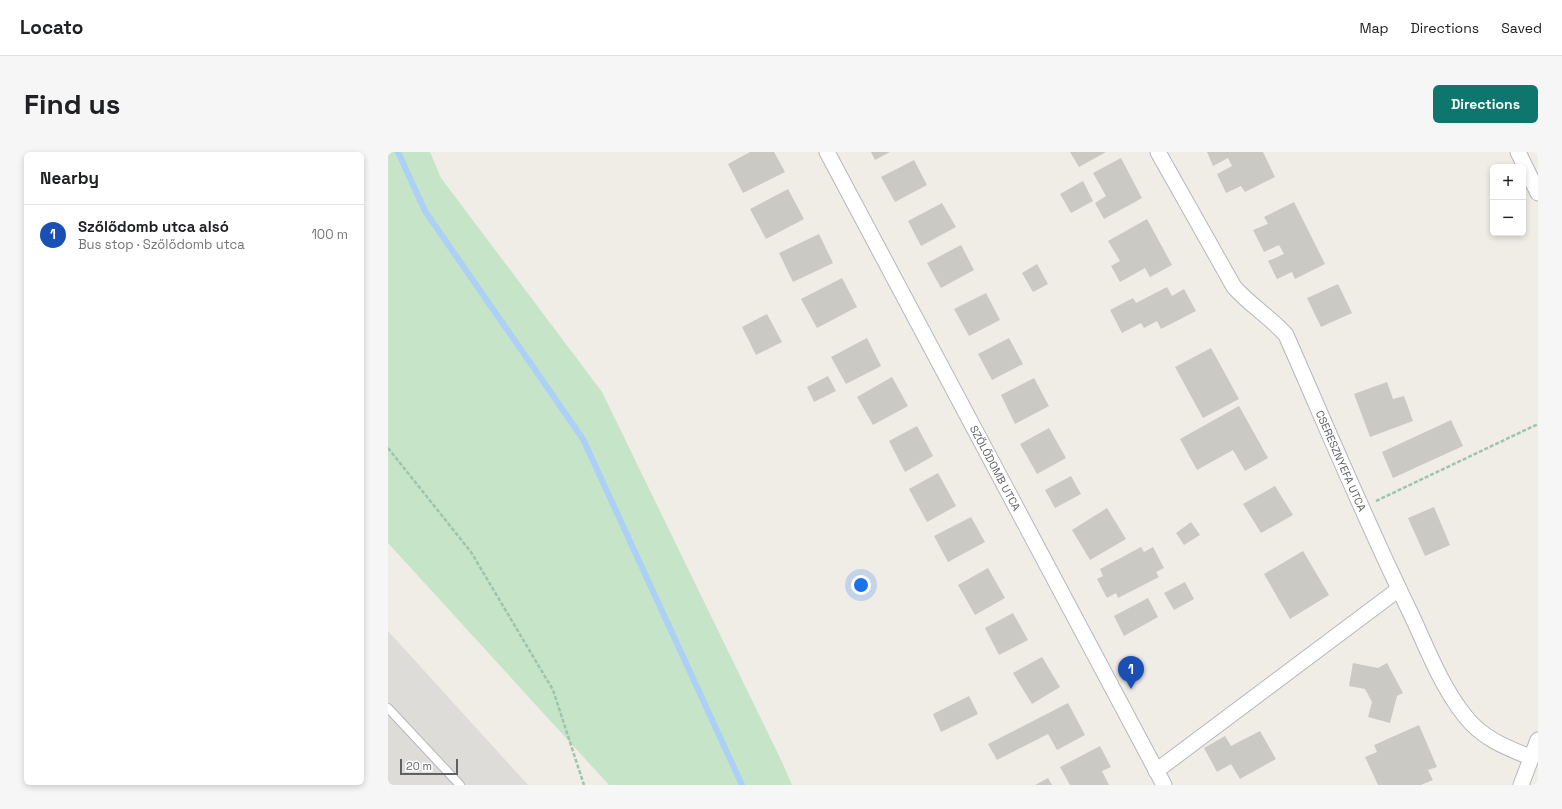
<!DOCTYPE html>
<html lang="en">
<head>
<meta charset="utf-8">
<style>
  :root { --surface:#fff; --page:#f6f6f6; --text:#202124; --muted:#757577; --line:#e0e0e0; --accent:#0f766e }
  body { margin:0; font-family:"Space Grotesk",sans-serif; background:var(--page); color:var(--text) }
  .controls { position:absolute; right:12px; top:12px; display:grid; overflow:hidden; border-radius:6px; box-shadow:0 2px 6px #0003 }
  .controls button { width:36px; height:36px; display:grid; place-items:center; padding:0; border:0; border-bottom:1px solid var(--line); background:var(--surface); color:var(--text); font:20px sans-serif }
  .scale { position:absolute; left:12px; bottom:10px; width:58px; box-sizing:border-box; padding-left:4px; border:2px solid #5e6065; border-top:0; font-size:11px; line-height:14px; white-space:nowrap; color:#5e6065; -webkit-text-stroke:3px #fff; paint-order:stroke }
  .you { position:absolute; left:473px; top:433px; width:14px; height:14px; margin:-10px; border:3px solid #fff; border-radius:50%; background:#1a73e8; box-shadow:0 0 0 6px #1a73e833 }
  .badge { display:grid; place-items:center; width:26px; height:26px; border-radius:50%; background:var(--accent); color:#fff; font-size:13px; font-weight:700 }
  .pin { position:absolute; translate:-50% -33px; filter:drop-shadow(0 1px 2px #0008) }
  .pin::after { content:''; position:absolute; top:21px; width:14px; height:12px; background:inherit; clip-path:polygon(0 0,100% 0,50% 100%) }
  .list { margin:0; padding:0; list-style:none }
  h2 { display:flex; justify-content:space-between; align-items:center; height:52px; margin:0; padding:0 16px; font-size:17px }
  h2 small { font-size:13px; font-weight:400; color:var(--muted) }
  .list li { display:grid; grid-template-columns:26px 1fr auto; gap:12px; align-items:center; box-sizing:border-box; height:60px; padding:0 16px; border-top:1px solid var(--line) }
  .list b { display:block; font-size:15px; white-space:nowrap }
  .list p { margin:0; font-size:13px; white-space:nowrap; color:var(--muted) }
  .list em { font-size:13px; font-style:normal; color:var(--muted) }
  .map { position:relative; flex:none; width:1150px; height:633px; overflow:hidden; border-radius:6px }
  header { display:flex; align-items:center; gap:24px; box-sizing:border-box; height:56px; padding:0 20px; background:var(--surface); border-bottom:1px solid var(--line) }
  header strong { font-size:19px }
  nav { display:flex; gap:22px; margin-inline-start:auto; font-size:14px }
  .intro { display:flex; align-items:center; justify-content:space-between; box-sizing:border-box; height:96px; padding:0 24px }
  h1 { margin:0; font-size:28px }
  .button { padding:10px 18px; border-radius:6px; background:var(--accent); color:#fff; font-size:14px; font-weight:700 }
  main { display:flex; gap:24px; padding:0 24px }
  aside { flex:1; background:var(--surface); border-radius:6px; box-shadow:0 2px 6px #0003 }
  .map>svg:first-child { display:block }
  .industrial { fill:#dedcd8 }
  .green { fill:#c5e4c8 }
  .lines { fill:none; stroke-linecap:round; stroke-linejoin:round }
  .stream { stroke:#add0f7; stroke-width:6 }
  .building { fill:#cac9c3 }
  .service-casing { stroke:#b6b7bc; stroke-width:10 }
  .minor-casing { stroke:#b6b7bc; stroke-width:17 }
  .path { stroke:#9ec4ad; stroke-width:2.5; stroke-dasharray:4 2; stroke-linecap:butt }
  .service { stroke:#fff; stroke-width:8 }
  .minor { stroke:#fff; stroke-width:15 }
  .labels { text-anchor:middle; dominant-baseline:central; stroke-width:4; stroke-linejoin:round; paint-order:stroke }
  .street-label { font-size:11px; fill:#5e6065; stroke:#fff }
</style>
</head>
<body>
<header>
<strong>Locato</strong>
<nav><a>Map</a><a>Directions</a><a>Saved</a></nav>
</header>
<div class="intro"><h1>Find us</h1><a class="button">Directions</a></div>
<main>
<aside>
<h2>Nearby<small></small></h2>
<ul class="list">
<li><span class="badge" style="background:#1a4fb4">1</span><div><b>Szőlődomb utca alsó</b><p>Bus stop · Szőlődomb utca</p></div><em>100 m</em></li>
</ul>
</aside>
<div class="map">
<svg width="1150" height="633" viewBox="0 0 1150 633">
  <rect width="100%" height="100%" fill="#efede6"/>
  <path class="industrial" d="M 0,479 L 140,633 L 0,633 Z"/>
  <path class="green" d="M 0,0 L 42,0 L 53,26 L 214,240 L 394,610 L 404,633 L 221,633 L 0,391 Z"/>
  <g class="lines">
    <path class="stream" d="M 10,0 L 37,59 L 195,287 L 354,633"/>
  </g>
  <g class="building">
    <path d="M 362,0 L 386,0 L 397,20 L 355,41 L 340,12 Z"/>
    <path d="M 483,0 L 502,0 L 487,8 Z"/>
    <path d="M 682,0 L 718,0 L 691,15 Z"/>
    <path d="M 819,0 L 875,0 L 887,25 L 857,40 L 853,34 L 838,41 L 829,22 L 844,14 L 840,6 L 825,14 Z"/>
    <path d="M 733,6 L 754,46 L 716,67 L 707,51 L 718,44 L 705,21 Z"/>
    <path d="M 526,8 L 539,33 L 507,50 L 493,25 Z"/>
    <path d="M 695,29 L 705,49 L 683,61 L 672,42 Z"/>
    <path d="M 400,37 L 416,67 L 378,87 L 362,57 Z"/>
    <path d="M 906,50 L 937,112 L 907,127 L 904,120 L 889,127 L 880,109 L 896,102 L 891,93 L 876,100 L 865,78 L 880,72 L 876,65 Z"/>
    <path d="M 554,51 L 568,75 L 533,94 L 520,69 Z"/>
    <path d="M 759,67 L 784,113 L 762,125 L 757,116 L 732,130 L 723,114 L 732,109 L 720,89 Z"/>
    <path d="M 431,82 L 445,111 L 405,130 L 391,101 Z"/>
    <path d="M 573,93 L 586,118 L 553,136 L 539,111 Z"/>
    <path d="M 649,112 L 660,132 L 645,140 L 634,121 Z"/>
    <path d="M 454,126 L 469,155 L 429,176 L 413,147 Z"/>
    <path d="M 950,132 L 964,161 L 933,175 L 919,146 Z"/>
    <path d="M 779,135 L 784,144 L 796,137 L 808,159 L 773,177 L 769,169 L 756,176 L 753,171 L 734,181 L 722,158 L 745,146 L 748,151 Z"/>
    <path d="M 598,141 L 612,168 L 581,184 L 566,157 Z"/>
    <path d="M 379,162 L 394,190 L 368,203 L 354,175 Z"/>
    <path d="M 479,186 L 493,214 L 458,232 L 443,205 Z"/>
    <path d="M 621,186 L 635,212 L 604,228 L 590,202 Z"/>
    <path d="M 823,196 L 851,247 L 815,266 L 787,215 Z"/>
    <path d="M 440,224 L 448,239 L 426,250 L 419,235 Z"/>
    <path d="M 504,225 L 520,254 L 485,273 L 469,245 Z"/>
    <path d="M 646,226 L 661,254 L 627,272 L 613,243 Z"/>
    <path d="M 999,230 L 1005,247 L 1016,244 L 1025,269 L 982,285 L 966,242 Z"/>
    <path d="M 851,254 L 880,306 L 857,319 L 845,298 L 809,318 L 792,287 Z"/>
    <path d="M 1063,268 L 1075,294 L 1005,326 L 994,300 Z"/>
    <path d="M 529,274 L 545,304 L 517,320 L 501,289 Z"/>
    <path d="M 661,276 L 678,306 L 649,322 L 632,292 Z"/>
    <path d="M 550,321 L 568,354 L 539,370 L 521,337 Z"/>
    <path d="M 683,324 L 693,342 L 667,356 L 657,338 Z"/>
    <path d="M 887,334 L 905,363 L 873,381 L 855,352 Z"/>
    <path d="M 1046,355 L 1062,393 L 1037,404 L 1020,366 Z"/>
    <path d="M 719,356 L 738,387 L 702,408 L 684,378 Z"/>
    <path d="M 583,365 L 597,390 L 560,410 L 546,384 Z"/>
    <path d="M 803,370 L 812,383 L 796,393 L 788,381 Z"/>
    <path d="M 753,395 L 756,400 L 765,395 L 776,416 L 768,420 L 771,425 L 730,446 L 728,441 L 719,446 L 709,427 L 715,424 L 712,417 Z"/>
    <path d="M 915,399 L 941,443 L 902,467 L 876,422 Z"/>
    <path d="M 600,416 L 617,446 L 587,463 L 570,433 Z"/>
    <path d="M 797,430 L 806,447 L 786,458 L 776,441 Z"/>
    <path d="M 760,446 L 770,465 L 736,484 L 726,464 Z"/>
    <path d="M 625,461 L 640,488 L 611,503 L 597,476 Z"/>
    <path d="M 654,505 L 672,535 L 644,552 L 625,521 Z"/>
    <path d="M 965,511 L 990,516 L 999,511 L 1015,541 L 1009,544 L 1002,571 L 980,565 L 984,550 L 977,537 L 961,534 Z"/>
    <path d="M 581,544 L 590,562 L 553,580 L 545,562 Z"/>
    <path d="M 680,551 L 697,583 L 669,598 L 660,582 L 609,608 L 600,592 Z"/>
    <path d="M 1031,573 L 1049,615 L 1040,618 L 1045,628 L 1033,633 L 990,633 L 977,605 L 989,600 L 986,593 Z"/>
    <path d="M 872,579 L 888,607 L 852,627 L 843,612 L 829,620 L 816,596 L 837,584 L 843,594 Z"/>
    <path d="M 712,594 L 723,615 L 714,619 L 721,633 L 682,633 L 672,615 Z"/>
    <path d="M 660,626 L 664,633 L 647,633 Z"/>
  </g>
  <g class="lines">
    <g class="service-casing">
      <path id="service" d="M 0,556 L 72,633"/>
    </g>
    <g class="minor-casing">
      <g id="minor">
        <path id="s1" d="M 439,0 L 776,633"/>
        <path id="s2" d="M 770,0 L 846,135 C 862,153 882,165 898,183 C 939,276 978,370 1023,462 C 1039,496 1053,534 1077,564 C 1094,586 1117,595 1142,605"/>
        <path d="M 1130,0 L 1150,41"/>
        <path d="M 768,619 L 1011,437"/>
        <path d="M 1133,633 L 1150,588"/>
      </g>
    </g>
    <g class="path">
      <path d="M 0,296 L 83,400 L 165,538 L 196,633"/>
      <path d="M 988,349 L 1150,272"/>
    </g>
    <use href="#service" class="service"/>
    <use href="#minor" class="minor"/>
  </g>
  <g class="labels">
    <g class="street-label">
      <text stroke="none"><textPath href="#s2" startOffset="363">CSERESZNYEFA UTCA</textPath></text>
      <text stroke="none"><textPath href="#s1" startOffset="358">SZŐLŐDOMB UTCA</textPath></text>
    </g>
  </g>
</svg>
<div class="controls">
<button>+</button>
<button>−</button>
</div>
<div class="scale">20 m</div>
<div class="you"></div>
<div class="pin badge" style="left:743px;top:537px;background:#1a4fb4">1</div>
</div>
</main>
</body>
</html>
